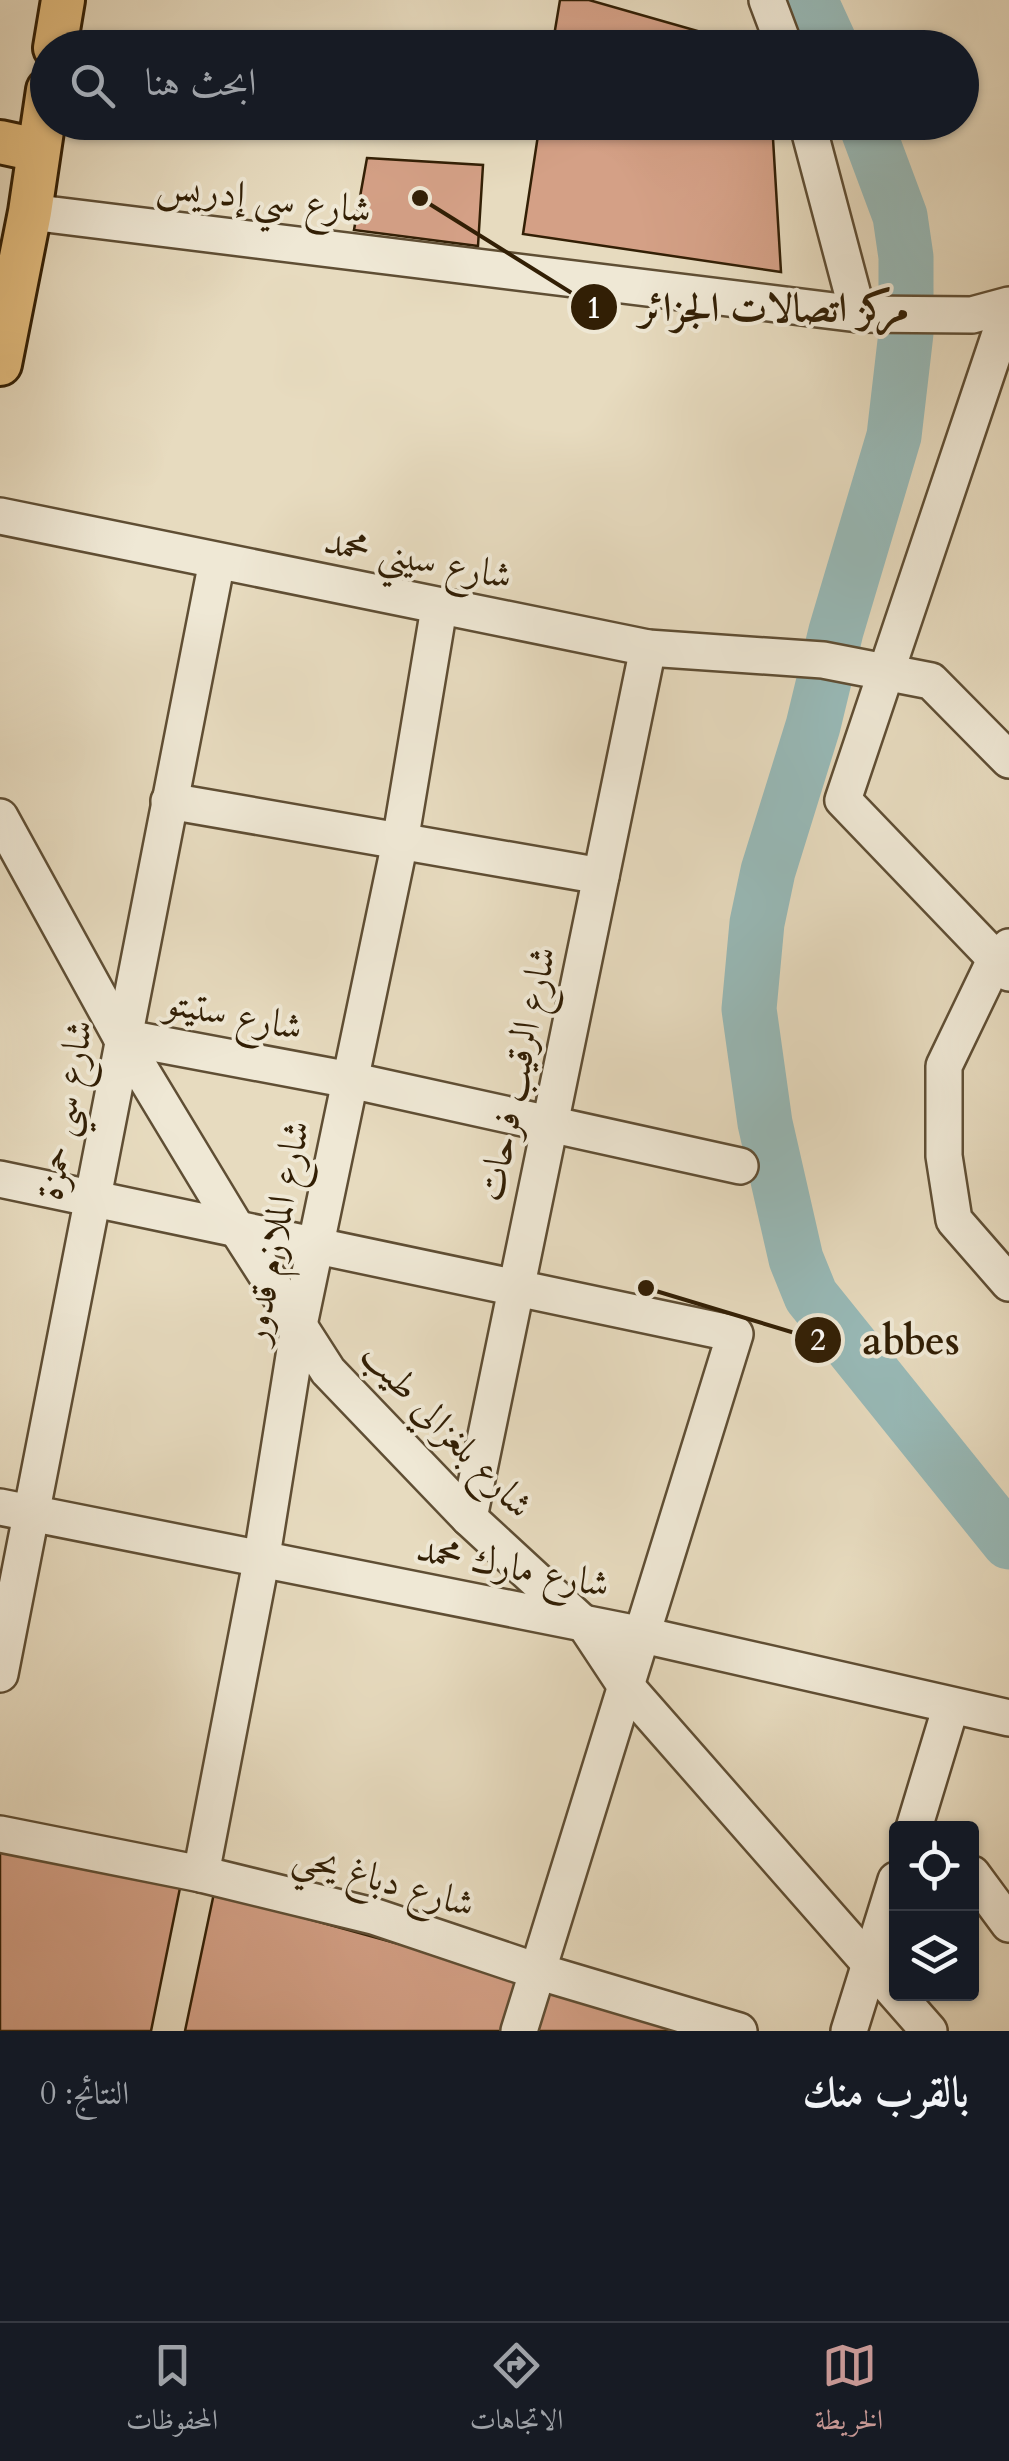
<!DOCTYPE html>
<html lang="ar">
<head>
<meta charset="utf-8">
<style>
  :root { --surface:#171b24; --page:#20242c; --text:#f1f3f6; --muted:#9ea1a6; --line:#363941; --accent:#c59692 }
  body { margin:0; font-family:Cardo,Amiri,serif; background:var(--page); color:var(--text); direction:rtl }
  .controls { position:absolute; right:30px; bottom:30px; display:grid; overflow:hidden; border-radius:10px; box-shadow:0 2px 8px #0004 }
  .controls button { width:90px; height:90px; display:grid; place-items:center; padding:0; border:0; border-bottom:2px solid var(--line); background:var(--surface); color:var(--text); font:50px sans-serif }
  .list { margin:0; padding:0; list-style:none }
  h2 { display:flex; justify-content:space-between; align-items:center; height:130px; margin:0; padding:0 40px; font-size:42px }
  h2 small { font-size:32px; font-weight:400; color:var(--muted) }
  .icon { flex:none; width:55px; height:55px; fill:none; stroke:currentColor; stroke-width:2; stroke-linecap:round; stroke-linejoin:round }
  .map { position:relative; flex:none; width:1009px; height:2031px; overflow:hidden; direction:ltr }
  .search { position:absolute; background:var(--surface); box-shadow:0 2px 8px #0004; left:30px; right:30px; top:30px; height:110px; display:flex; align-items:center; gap:25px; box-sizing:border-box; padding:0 35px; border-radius:55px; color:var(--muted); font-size:38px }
  .sheet { height:290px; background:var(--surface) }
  nav { display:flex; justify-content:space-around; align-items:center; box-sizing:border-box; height:140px; border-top:2px solid var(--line); background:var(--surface); font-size:28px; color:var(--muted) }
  nav a { display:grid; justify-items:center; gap:5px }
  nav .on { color:var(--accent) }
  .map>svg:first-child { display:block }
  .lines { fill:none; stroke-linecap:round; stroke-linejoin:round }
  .river { stroke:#98bab8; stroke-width:55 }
  .building { fill:#d4a086; stroke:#321f05; stroke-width:2.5 }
  .minor-casing { stroke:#5f4e34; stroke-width:40 }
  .major-casing { stroke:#321f05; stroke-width:48 }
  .minor { stroke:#efe8d5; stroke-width:35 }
  .major { stroke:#e4be80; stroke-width:42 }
  .labels { text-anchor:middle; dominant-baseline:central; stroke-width:8; stroke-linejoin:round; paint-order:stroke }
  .street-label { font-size:38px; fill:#321f05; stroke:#efe8d5 }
  .leader { fill:none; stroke:#321f05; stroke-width:4 }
  .callout-dot { fill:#321f05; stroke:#efe8d5; stroke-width:4 }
  .mark-label { font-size:30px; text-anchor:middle; font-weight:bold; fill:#fff }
  .callout-label { font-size:40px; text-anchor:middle; font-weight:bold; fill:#321f05; stroke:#efe8d5; stroke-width:8; stroke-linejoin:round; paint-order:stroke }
</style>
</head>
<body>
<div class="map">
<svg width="1009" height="2031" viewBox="0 0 1009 2031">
  <rect width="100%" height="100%" fill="#e7dbbf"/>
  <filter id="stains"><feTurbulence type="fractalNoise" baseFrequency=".002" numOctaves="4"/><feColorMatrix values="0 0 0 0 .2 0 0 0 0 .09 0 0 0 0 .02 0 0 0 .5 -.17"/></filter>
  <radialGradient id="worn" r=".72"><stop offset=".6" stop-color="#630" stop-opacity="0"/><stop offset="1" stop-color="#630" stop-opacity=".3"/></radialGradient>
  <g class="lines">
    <g class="river">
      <path d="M 810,0 L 832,48"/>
      <path d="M 865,122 L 900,216 L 906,257 L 906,333 L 894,436 L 836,631 L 813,726 L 768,871 L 757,923 L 749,1009 L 765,1123 L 796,1259 L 811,1296 L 1009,1542"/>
    </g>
  </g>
  <g class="building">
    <path d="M 560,0 L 589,0 L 757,48 L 552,48 Z"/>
    <path d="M 540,122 L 772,122 L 781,272 L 523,234 Z"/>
    <path d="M 367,158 L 483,165 L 478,246 L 354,230 Z"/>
    <path d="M 0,1851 L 181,1883 L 151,2031 L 0,2031 Z"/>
    <path d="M 214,1893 L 518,1977 L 501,2031 L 185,2031 Z"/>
    <path d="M 549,1989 L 678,2031 L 536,2031 Z"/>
  </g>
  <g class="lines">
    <g class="minor-casing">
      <g id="minor">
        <path d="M 767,0 L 785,48"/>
        <path d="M 807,122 L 858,314"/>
        <path d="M 30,212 L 858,314 L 972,315 L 1009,305"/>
        <path d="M 1009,307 L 843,800 L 1009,973"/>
        <path d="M 0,516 L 648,648 L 823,660 L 931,681 L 1009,760"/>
        <path d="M 169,801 L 601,876"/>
        <path d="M 0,817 L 121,1037 L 237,1229 L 328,1371 L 469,1518 L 586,1626 L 625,1685 L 929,2031"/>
        <path d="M 1009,947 L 995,960 L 944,1066 L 944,1156 L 954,1220 L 1009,1283"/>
        <path d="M 121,1037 L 350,1080 L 740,1166"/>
        <path d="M 0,1179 L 735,1334 L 519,2031"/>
        <path d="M 0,1507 L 643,1635 L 1009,1718"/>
        <path d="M 469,1518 L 648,648"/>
        <path d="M 0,1674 C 71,1303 143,932 217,561"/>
        <path d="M 914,1828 L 951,1706"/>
        <path d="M 0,1834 L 201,1874 L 373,1916 L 537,1971 L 739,2031"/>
        <path d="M 201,1874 L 261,1562 L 299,1325 L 400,842 L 439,608"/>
        <path d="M 972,1874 L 1009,1924"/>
        <path d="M 849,2031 L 896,1880"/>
      </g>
    </g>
    <g class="major-casing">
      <g id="major">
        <path d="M 55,48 L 63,0"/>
        <path d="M 0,142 L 37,150"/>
        <path d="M 0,364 L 30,212 L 48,90"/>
      </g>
    </g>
    <use href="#minor" class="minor"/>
    <use href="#major" class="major"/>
  </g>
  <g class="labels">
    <g class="street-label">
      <text transform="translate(264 198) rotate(7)">شارع سي إدريس</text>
      <text transform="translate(418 559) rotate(11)">شارع سيني محمد</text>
      <text transform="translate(234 1015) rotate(11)">شارع ستيتو</text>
      <text transform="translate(517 1074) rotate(-78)">شارع الرقيب فرحات</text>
      <text transform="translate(65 1110) rotate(-80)">شارع سي حمزة</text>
      <text transform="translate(276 1232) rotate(-79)">شارع الملازم قدور</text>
      <text transform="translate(447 1430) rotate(46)">شارع بلغزالي طيب</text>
      <text transform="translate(513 1567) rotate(11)">شارع مارك محمد</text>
      <text transform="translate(384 1880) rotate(16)">شارع دباغ يحي</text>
    </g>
  </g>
  <path class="leader" d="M420 198L594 307M646 1288L818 1340"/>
  <g class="callout-dot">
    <circle cx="420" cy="198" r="10"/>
    <circle cx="646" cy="1288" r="10"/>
    <circle cx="594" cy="307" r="25"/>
    <circle cx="818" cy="1340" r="25"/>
  </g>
  <g class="mark-label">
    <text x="594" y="318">1</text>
    <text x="818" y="1350">2</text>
  </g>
  <g class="callout-label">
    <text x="774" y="321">مركز اتصالات الجزائر</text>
    <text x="911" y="1354">abbes</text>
  </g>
  <rect width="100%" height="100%" filter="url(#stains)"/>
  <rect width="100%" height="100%" fill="url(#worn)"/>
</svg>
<div class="controls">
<button><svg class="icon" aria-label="locate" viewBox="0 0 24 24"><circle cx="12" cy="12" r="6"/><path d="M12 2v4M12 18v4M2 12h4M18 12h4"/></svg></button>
<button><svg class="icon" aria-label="layers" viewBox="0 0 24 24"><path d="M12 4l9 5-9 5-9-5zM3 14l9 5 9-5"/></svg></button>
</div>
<div class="search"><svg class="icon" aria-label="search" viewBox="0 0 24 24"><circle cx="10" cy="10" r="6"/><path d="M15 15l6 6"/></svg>ابحث هنا</div>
</div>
<section class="sheet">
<h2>بالقرب منك<small>النتائج: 0</small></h2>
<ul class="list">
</ul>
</section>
<nav>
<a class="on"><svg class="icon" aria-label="map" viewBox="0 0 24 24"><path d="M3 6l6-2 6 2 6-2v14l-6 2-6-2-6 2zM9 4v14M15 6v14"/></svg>الخريطة</a>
<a><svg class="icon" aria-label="directions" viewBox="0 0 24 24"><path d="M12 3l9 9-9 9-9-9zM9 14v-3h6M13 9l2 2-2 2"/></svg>الاتجاهات</a>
<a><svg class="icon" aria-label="saved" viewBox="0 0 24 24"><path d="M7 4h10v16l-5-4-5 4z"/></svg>المحفوظات</a>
</nav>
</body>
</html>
